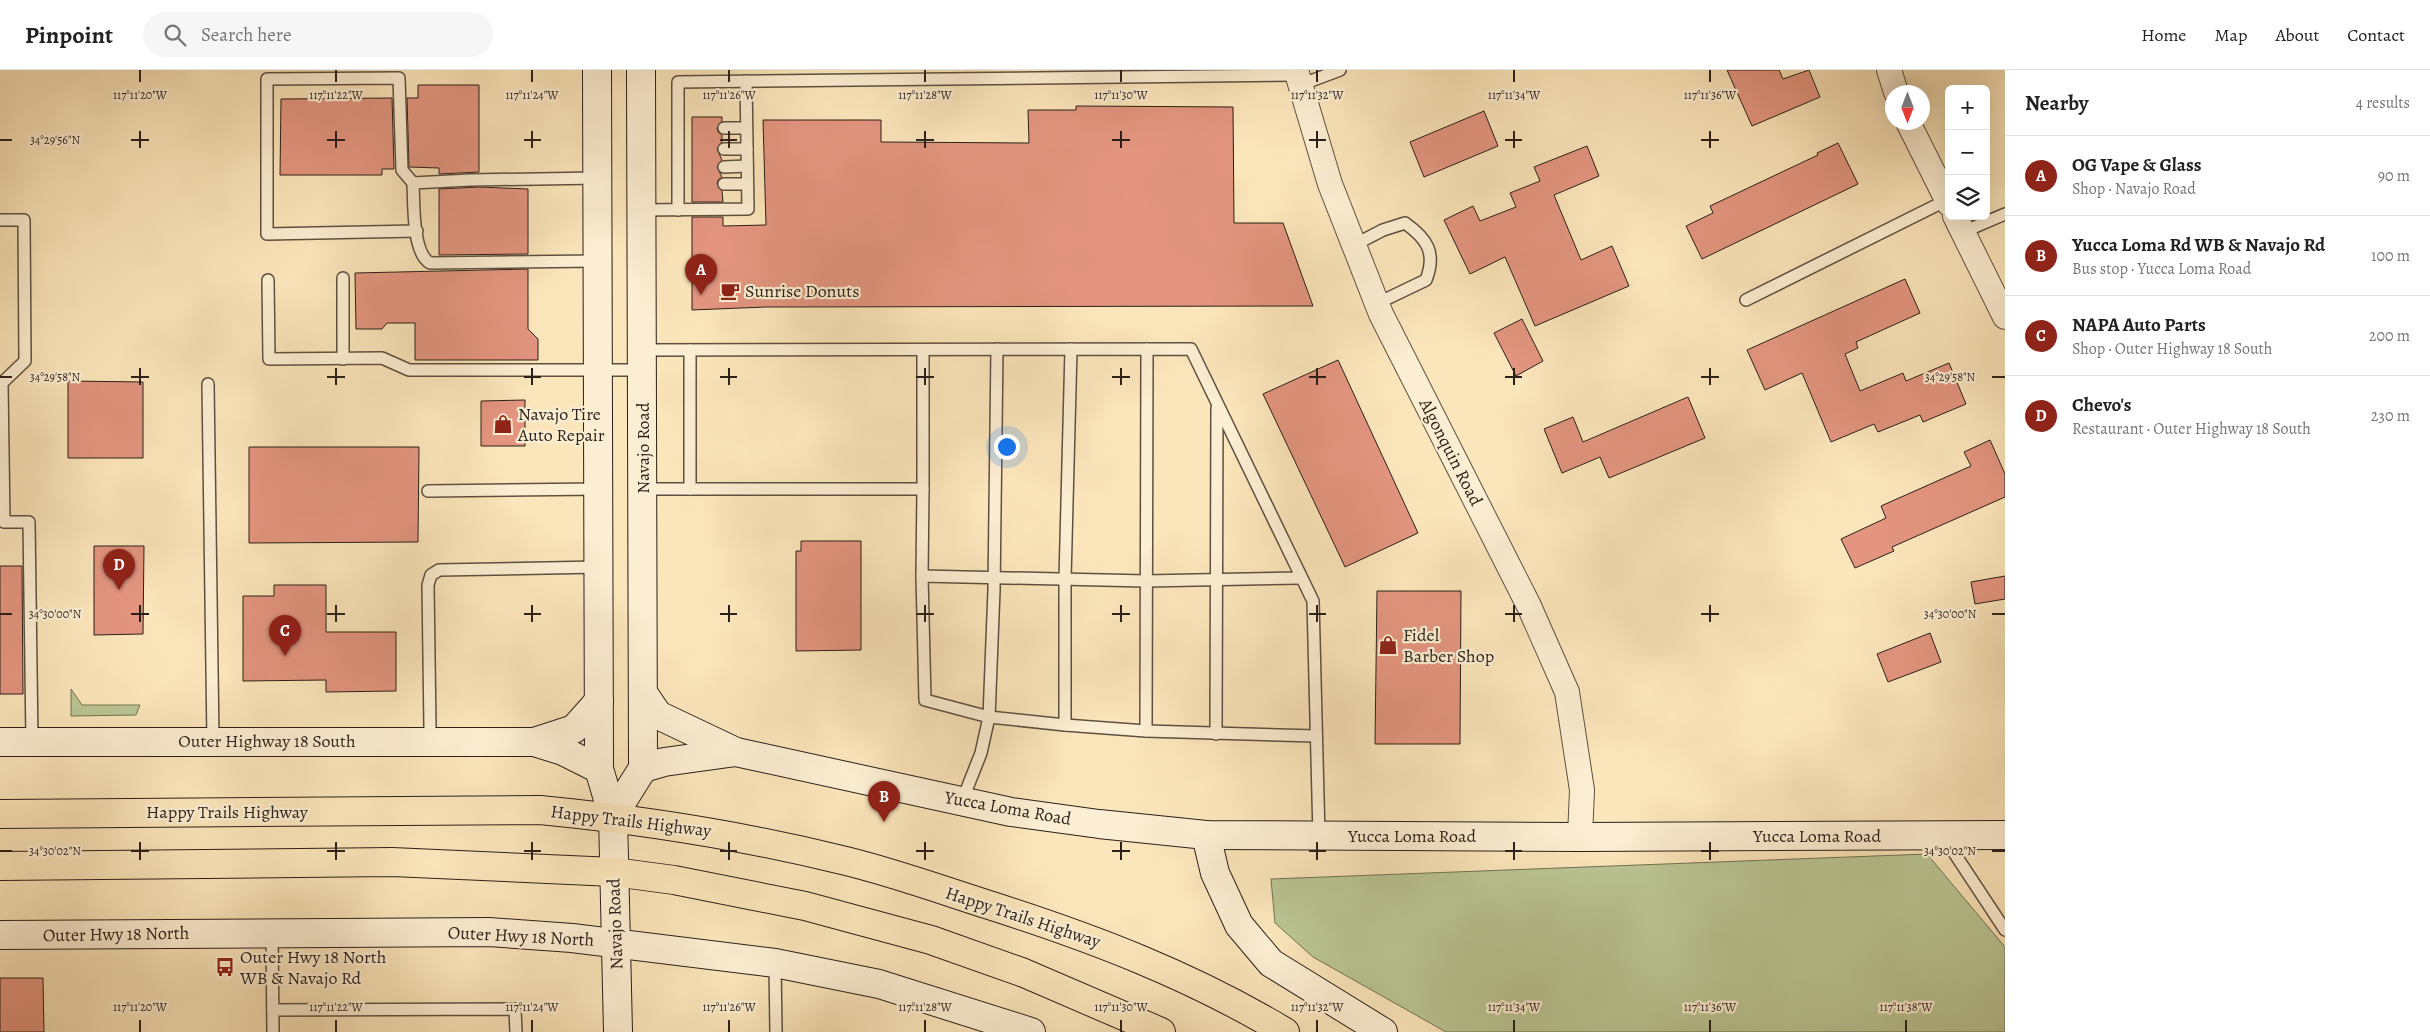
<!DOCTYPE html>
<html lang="en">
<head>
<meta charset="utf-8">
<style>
  :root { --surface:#fff; --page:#f6f6f6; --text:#222; --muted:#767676; --line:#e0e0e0; --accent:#8f2418 }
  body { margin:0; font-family:Alegreya,serif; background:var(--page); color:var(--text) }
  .controls { position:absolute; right:15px; top:15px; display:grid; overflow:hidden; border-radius:8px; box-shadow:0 5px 20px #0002 }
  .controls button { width:45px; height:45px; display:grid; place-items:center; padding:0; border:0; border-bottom:1px solid var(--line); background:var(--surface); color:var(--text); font:25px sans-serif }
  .compass { position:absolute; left:1885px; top:15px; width:45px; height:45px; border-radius:50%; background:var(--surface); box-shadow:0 5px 20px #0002; rotate:180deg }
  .you { position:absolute; left:1006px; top:376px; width:18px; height:18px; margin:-12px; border:4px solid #fff; border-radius:50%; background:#1a73e8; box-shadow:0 0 0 8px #1a73e833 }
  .badge { display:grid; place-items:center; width:32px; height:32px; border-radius:50%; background:var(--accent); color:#fff; font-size:16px; font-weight:700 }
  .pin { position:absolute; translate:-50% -41px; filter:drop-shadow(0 1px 2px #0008) }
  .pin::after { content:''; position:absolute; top:26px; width:18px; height:15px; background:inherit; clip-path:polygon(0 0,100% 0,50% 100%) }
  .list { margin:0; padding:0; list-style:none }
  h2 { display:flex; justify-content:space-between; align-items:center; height:65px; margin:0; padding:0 20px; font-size:21px }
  h2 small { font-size:16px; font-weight:400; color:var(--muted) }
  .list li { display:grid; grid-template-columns:32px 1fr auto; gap:15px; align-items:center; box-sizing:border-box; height:80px; padding:0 20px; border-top:1px solid var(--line) }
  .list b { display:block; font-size:19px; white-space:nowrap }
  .list p { margin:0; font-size:16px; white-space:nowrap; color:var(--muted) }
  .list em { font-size:16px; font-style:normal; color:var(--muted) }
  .icon { flex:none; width:28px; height:28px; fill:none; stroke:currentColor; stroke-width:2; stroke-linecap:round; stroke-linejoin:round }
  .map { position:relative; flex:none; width:2005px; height:962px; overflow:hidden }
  header { display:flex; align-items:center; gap:30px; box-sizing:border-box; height:70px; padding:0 25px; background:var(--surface); border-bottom:1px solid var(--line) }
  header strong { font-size:24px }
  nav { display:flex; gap:28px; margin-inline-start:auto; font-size:18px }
  .search { width:350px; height:45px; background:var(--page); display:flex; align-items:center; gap:12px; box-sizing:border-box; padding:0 18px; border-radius:28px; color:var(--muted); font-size:19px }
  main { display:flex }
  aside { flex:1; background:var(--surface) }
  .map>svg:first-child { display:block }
  .green { fill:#bac694; stroke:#727256 }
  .building { fill:#e3957f; stroke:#2a1f19 }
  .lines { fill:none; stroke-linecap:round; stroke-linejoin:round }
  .lane-casing { stroke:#5e5041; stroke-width:14 }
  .street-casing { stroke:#5e5041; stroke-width:26 }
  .secondary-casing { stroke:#2a1f19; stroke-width:30 }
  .primary-casing { stroke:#2a1f19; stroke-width:30 }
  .lane { stroke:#fceed2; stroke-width:11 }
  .street { stroke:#fceed2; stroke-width:24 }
  .secondary { stroke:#fceed2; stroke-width:28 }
  .primary { stroke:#fbe5ba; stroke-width:28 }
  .ticks { fill:none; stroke:#2a1f19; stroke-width:2 }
  .labels { text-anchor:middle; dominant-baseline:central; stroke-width:4.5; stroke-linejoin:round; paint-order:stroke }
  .poi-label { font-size:18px; fill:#2a1f19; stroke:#fceed2; text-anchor:start }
  .street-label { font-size:18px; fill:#2a1f19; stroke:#fceed2 }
  .ticks-label { font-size:12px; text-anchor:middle; fill:#2a1f19; stroke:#fceed2; stroke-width:4.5; stroke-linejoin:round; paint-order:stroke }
</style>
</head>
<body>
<header>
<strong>Pinpoint</strong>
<div class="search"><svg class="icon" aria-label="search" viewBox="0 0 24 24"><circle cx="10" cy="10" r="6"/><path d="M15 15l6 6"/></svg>Search here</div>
<nav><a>Home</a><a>Map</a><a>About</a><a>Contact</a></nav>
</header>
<main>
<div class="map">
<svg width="2005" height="962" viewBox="0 0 2005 962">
  <rect width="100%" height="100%" fill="#fbe5ba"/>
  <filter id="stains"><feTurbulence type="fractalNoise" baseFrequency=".004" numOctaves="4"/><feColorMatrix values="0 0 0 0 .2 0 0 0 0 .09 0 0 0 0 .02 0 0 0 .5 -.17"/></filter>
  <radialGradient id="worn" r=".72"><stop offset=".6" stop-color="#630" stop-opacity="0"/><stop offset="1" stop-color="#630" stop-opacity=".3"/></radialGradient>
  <g class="green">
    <path d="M 71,619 L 82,635 L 140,635 L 136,645 L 71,646 Z"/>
    <path d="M 1927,784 L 2005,877 L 2005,962 L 1446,962 L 1313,887 L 1275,853 L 1271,809 Z"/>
  </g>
  <g class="building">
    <path d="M 1727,0 L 1779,0 L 1783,9 L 1809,0 L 1820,27 L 1752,56 Z"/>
    <path d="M 418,15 L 479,15 L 479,102 L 439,104 L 439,98 L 409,97 L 407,28 L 418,28 Z"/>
    <path d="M 392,28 L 394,99 L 382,99 L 382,105 L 280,105 L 281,29 Z"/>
    <path d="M 1076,36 L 1233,37 L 1234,153 L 1283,153 L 1313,236 L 766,237 L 692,240 L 692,147 L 723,147 L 723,156 L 766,155 L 763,50 L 881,50 L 881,72 L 1029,73 L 1028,40 L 1076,40 Z"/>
    <path d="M 1484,41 L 1498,76 L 1424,107 L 1410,72 Z"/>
    <path d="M 692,47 L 722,47 L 722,51 L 717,58 L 718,62 L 722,65 L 722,72 L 717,79 L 722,90 L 717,97 L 722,107 L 718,110 L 717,114 L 722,121 L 723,132 L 692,132 Z"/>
    <path d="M 1838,73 L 1858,114 L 1702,189 L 1686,156 L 1713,143 L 1710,136 L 1818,85 L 1817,83 Z"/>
    <path d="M 1587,76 L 1599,106 L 1554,125 L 1581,190 L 1612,176 L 1629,216 L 1535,256 L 1505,187 L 1470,204 L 1444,150 L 1473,136 L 1480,151 L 1516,137 L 1510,123 L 1540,111 L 1534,97 Z"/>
    <path d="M 479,117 L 528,119 L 528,184 L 439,185 L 439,119 Z"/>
    <path d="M 528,199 L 528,259 L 538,269 L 538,290 L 415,290 L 415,253 L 387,253 L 382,259 L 356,259 L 355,203 Z"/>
    <path d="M 1905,209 L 1920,243 L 1856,272 L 1858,278 L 1845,284 L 1860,321 L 1903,303 L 1906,311 L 1949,293 L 1966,334 L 1923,352 L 1920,345 L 1878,362 L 1874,354 L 1831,372 L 1802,303 L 1765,320 L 1747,280 Z"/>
    <path d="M 1522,249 L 1543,291 L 1516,306 L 1494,263 Z"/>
    <path d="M 1338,290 L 1418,463 L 1345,497 L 1263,324 Z"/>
    <path d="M 68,311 L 143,312 L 143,388 L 68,388 Z"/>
    <path d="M 1688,327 L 1705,368 L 1609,408 L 1600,387 L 1562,403 L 1544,359 L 1573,347 L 1583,372 Z"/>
    <path d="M 525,330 L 525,376 L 481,376 L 481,331 Z"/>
    <path d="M 1990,370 L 2005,404 L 2005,427 L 1892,477 L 1894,481 L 1855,498 L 1841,469 L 1886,448 L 1881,436 L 1971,396 L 1964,382 Z"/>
    <path d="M 249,377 L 419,377 L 418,472 L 249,473 Z"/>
    <path d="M 801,471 L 861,471 L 861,580 L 796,581 L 796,481 L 801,481 Z"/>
    <path d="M 94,476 L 144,476 L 143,564 L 94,565 Z"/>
    <path d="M 0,496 L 22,496 L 23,624 L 0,624 Z"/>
    <path d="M 2005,506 L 2005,529 L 1975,534 L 1971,512 Z"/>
    <path d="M 274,515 L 326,515 L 326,562 L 396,562 L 396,621 L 326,622 L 326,610 L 243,611 L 243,526 L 274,526 Z"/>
    <path d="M 1377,521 L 1461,521 L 1460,674 L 1375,674 Z"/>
    <path d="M 1930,563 L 1941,592 L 1888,612 L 1877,584 Z"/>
    <path d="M 0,908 L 43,908 L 44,962 L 0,962 Z"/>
  </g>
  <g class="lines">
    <g class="lane-casing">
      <g id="lane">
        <path d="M 1300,15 L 1340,0"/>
        <path d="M 724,58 L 746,58"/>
        <path d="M 724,79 L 747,79"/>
        <path d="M 724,97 L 747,96"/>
        <path d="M 597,108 L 470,110 L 413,113 C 414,132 412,183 430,193 L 597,191"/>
        <path d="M 413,113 L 402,100 L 399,8 L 267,9 L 267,164 L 417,161"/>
        <path d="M 724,114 L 747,114"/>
        <path d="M 642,140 L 748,139 L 746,11"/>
        <path d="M 678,140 L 678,12 L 1297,5"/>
        <path d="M 0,150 L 24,150 L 25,291 L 2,313 L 4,452 L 29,452 L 32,671"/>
        <path d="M 1963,162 L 2005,144"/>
        <path d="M 1354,175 L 1383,160 L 1405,153 C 1426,168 1437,182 1426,210 L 1376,234"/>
        <path d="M 343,208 L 343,289"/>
        <path d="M 268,210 L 269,289 L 382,288 L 409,300 L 643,300"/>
        <path d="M 1746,230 L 1947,130"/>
        <path d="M 1071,279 L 1065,509 L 1065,655 L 1146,661 L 1147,279"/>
        <path d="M 643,280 L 1191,279 L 1313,531 L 1319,766"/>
        <path d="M 690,280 L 690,419 L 923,419 L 923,281"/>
        <path d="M 208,314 L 213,670"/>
        <path d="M 643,419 L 690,419"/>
        <path d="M 428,421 L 599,419"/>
        <path d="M 922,506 L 923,419"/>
        <path d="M 1065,655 L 989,647 L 925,630 L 922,506 L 1146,511 L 1301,508"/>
        <path d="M 430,658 L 428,515 L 431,505 L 439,500 L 599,497"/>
        <path d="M 1146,661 L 1316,666"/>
        <path d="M 1216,664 L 1217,338"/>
        <path d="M 962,731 L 981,683 L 989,647 L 994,520 L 997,279"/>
        <path d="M 1943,766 L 2005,860"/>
        <path d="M 272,864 L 273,962"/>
        <path d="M 775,893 L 776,962"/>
        <path d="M 273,940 L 515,939 L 516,962"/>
      </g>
    </g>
    <g class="street-casing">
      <g id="street">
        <path d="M 1296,0 L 1330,114 L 1381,244 L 1529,536 L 1567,622 L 1582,720 L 1580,767"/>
        <path d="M 1889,0 L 1896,22"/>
        <path d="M 1908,52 L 1949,134"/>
        <path d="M 1955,146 L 2005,247"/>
      </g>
    </g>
    <g class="secondary-casing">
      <g id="secondary">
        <path d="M 597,0 L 599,699 L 613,746 L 618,962"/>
        <path d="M 643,623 L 658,645 L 736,682 L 1011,742 L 1099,754 L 1206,765 L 1580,767 L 2005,765"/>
        <path d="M 0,672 L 534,672 L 574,659 L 599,631"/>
        <path d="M 534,672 L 563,681 L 599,699"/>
        <path d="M 643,698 L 664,692 L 736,682"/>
        <path d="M 613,746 L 643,698 L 641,0"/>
        <path d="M 1206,765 L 1215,803 L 1239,855 L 1271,893 L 1383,962"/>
        <path d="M 0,865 L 489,862 L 572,868 L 775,893 L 879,914 L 1031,962"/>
      </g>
    </g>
    <g class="primary-casing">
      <g id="primary">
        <path d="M 0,744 L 540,740 C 643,750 745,766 846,791 C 895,803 942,820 989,835 C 1095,869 1190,905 1285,962"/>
        <path d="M 0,796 L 392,792 L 614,802 L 674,810 L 805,836 L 931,870 L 1024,903 L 1161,962"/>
      </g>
    </g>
    <use href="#lane" class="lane"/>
    <use href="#street" class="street"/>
    <use href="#secondary" class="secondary"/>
    <use href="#primary" class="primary"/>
  </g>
  <path class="ticks" d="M 140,0 L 140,12M 336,0 L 336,12M 532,0 L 532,12M 729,0 L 729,12M 925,0 L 925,12M 1121,0 L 1121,12M 1317,0 L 1317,12M 1514,0 L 1514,12M 1710,0 L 1710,12M 140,61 L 140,78M 336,61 L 336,78M 532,61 L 532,78M 729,61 L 729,78M 925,61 L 925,78M 1121,61 L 1121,78M 1317,61 L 1317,78M 1514,61 L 1514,78M 1710,61 L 1710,78M 0,70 L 12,70M 131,70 L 149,70M 327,70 L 345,70M 524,70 L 541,70M 720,70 L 737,70M 916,70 L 934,70M 1112,70 L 1130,70M 1309,70 L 1326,70M 1505,70 L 1522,70M 1701,70 L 1719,70M 140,298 L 140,315M 336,298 L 336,315M 532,298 L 532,315M 729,298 L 729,315M 925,298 L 925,315M 1121,298 L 1121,315M 1317,298 L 1317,315M 1514,298 L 1514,315M 1710,298 L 1710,315M 0,307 L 12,307M 131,307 L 149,307M 327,307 L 345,307M 524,307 L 541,307M 720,307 L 737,307M 916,307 L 934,307M 1112,307 L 1130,307M 1309,307 L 1326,307M 1505,307 L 1522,307M 1701,307 L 1719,307M 1992,307 L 2005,307M 140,535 L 140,552M 336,535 L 336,552M 532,535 L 532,552M 729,535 L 729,552M 925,535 L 925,552M 1121,535 L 1121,552M 1317,535 L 1317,552M 1514,535 L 1514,552M 1710,535 L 1710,552M 0,544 L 12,544M 131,544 L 149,544M 327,544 L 345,544M 524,544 L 541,544M 720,544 L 737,544M 916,544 L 934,544M 1112,544 L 1130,544M 1309,544 L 1326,544M 1505,544 L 1522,544M 1701,544 L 1719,544M 1992,544 L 2005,544M 140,772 L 140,790M 336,772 L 336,790M 532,772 L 532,790M 729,772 L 729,790M 925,772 L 925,790M 1121,772 L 1121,790M 1317,772 L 1317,790M 1514,772 L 1514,790M 1710,772 L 1710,790M 0,781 L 12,781M 131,781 L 149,781M 327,781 L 345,781M 524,781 L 541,781M 720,781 L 737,781M 916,781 L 934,781M 1112,781 L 1130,781M 1309,781 L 1326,781M 1505,781 L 1522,781M 1701,781 L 1719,781M 1992,781 L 2005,781M 140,950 L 140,962M 336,950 L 336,962M 532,950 L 532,962M 729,950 L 729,962M 925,950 L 925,962M 1121,950 L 1121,962M 1317,950 L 1317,962M 1514,950 L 1514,962M 1710,950 L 1710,962M 1906,950 L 1906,962"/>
  <defs>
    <g id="cafe-bare" transform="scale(1.5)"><path d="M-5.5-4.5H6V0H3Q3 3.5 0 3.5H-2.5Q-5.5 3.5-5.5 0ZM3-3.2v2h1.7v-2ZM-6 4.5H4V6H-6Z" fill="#8f2418" stroke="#fceed2" stroke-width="2.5" paint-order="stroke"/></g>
    <g id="shop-bare" transform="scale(1.5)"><path d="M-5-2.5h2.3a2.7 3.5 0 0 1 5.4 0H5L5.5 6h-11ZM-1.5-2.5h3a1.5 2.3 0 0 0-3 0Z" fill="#8f2418" stroke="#fceed2" stroke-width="2.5" paint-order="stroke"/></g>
    <g id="bus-bare" transform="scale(1.5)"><path d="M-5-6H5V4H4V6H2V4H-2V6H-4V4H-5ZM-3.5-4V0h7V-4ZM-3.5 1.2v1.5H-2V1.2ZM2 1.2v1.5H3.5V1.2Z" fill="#8f2418" stroke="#fceed2" stroke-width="2.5" paint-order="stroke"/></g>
  </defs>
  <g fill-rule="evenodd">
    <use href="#cafe-bare" x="730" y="221"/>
    <use href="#shop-bare" x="503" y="354"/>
    <use href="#shop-bare" x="1388" y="575"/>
    <use href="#bus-bare" x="225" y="897"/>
  </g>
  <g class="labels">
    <g class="poi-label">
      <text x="745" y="221">Sunrise Donuts</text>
      <text x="518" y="344">Navajo Tire<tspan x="518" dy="21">Auto Repair</tspan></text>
      <text x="1403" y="565">Fidel<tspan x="1403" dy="21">Barber Shop</tspan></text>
      <text x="240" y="887">Outer Hwy 18 North<tspan x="240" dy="21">WB &amp; Navajo Rd</tspan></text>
    </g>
    <g class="street-label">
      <text transform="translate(643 378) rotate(-90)">Navajo Road</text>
      <text transform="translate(1451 382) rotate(63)">Algonquin Road</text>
      <text x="267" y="671">Outer Highway 18 South</text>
      <text transform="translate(1008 738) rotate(10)">Yucca Loma Road</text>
      <text x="227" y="742">Happy Trails Highway</text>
      <text transform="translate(631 751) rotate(7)">Happy Trails Highway</text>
      <text x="1412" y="766">Yucca Loma Road</text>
      <text x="1817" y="766">Yucca Loma Road</text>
      <text transform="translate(1023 847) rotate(18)">Happy Trails Highway</text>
      <text transform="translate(615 854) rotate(-92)">Navajo Road</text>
      <text transform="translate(116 864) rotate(-1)">Outer Hwy 18 North</text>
      <text transform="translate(521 866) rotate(3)">Outer Hwy 18 North</text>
    </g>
  </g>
  <g class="ticks-label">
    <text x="140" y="29">117°11'20"W</text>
    <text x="336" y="29">117°11'22"W</text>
    <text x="532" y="29">117°11'24"W</text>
    <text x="729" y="29">117°11'26"W</text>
    <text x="925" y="29">117°11'28"W</text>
    <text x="1121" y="29">117°11'30"W</text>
    <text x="1317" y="29">117°11'32"W</text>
    <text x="1514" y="29">117°11'34"W</text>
    <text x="1710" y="29">117°11'36"W</text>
    <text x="55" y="74">34°29'56"N</text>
    <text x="1950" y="311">34°29'58"N</text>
    <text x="55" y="311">34°29'58"N</text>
    <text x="1950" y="548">34°30'00"N</text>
    <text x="55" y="548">34°30'00"N</text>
    <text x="1950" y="785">34°30'02"N</text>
    <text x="55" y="785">34°30'02"N</text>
    <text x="140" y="941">117°11'20"W</text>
    <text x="336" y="941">117°11'22"W</text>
    <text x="532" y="941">117°11'24"W</text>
    <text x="729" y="941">117°11'26"W</text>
    <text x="925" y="941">117°11'28"W</text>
    <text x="1121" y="941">117°11'30"W</text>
    <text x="1317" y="941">117°11'32"W</text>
    <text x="1514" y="941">117°11'34"W</text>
    <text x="1710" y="941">117°11'36"W</text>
    <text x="1906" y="941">117°11'38"W</text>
  </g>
  <rect width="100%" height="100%" filter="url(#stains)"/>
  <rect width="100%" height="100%" fill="url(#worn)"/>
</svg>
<div class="controls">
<button>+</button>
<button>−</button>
<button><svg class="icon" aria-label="layers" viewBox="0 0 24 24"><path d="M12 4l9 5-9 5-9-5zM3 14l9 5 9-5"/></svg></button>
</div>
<svg class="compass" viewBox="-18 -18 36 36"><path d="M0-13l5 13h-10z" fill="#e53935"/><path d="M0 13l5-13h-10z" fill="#767676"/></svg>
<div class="you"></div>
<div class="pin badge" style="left:701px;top:225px">A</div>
<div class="pin badge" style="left:884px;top:752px">B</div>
<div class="pin badge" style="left:285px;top:586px">C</div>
<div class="pin badge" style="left:119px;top:520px">D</div>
</div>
<aside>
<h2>Nearby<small>4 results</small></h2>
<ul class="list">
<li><span class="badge">A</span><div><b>OG Vape &amp; Glass</b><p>Shop · Navajo Road</p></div><em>90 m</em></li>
<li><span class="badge">B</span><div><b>Yucca Loma Rd WB &amp; Navajo Rd</b><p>Bus stop · Yucca Loma Road</p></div><em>100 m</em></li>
<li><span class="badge">C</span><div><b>NAPA Auto Parts</b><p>Shop · Outer Highway 18 South</p></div><em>200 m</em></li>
<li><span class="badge">D</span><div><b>Chevo's</b><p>Restaurant · Outer Highway 18 South</p></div><em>230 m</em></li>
</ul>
</aside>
</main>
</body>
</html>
